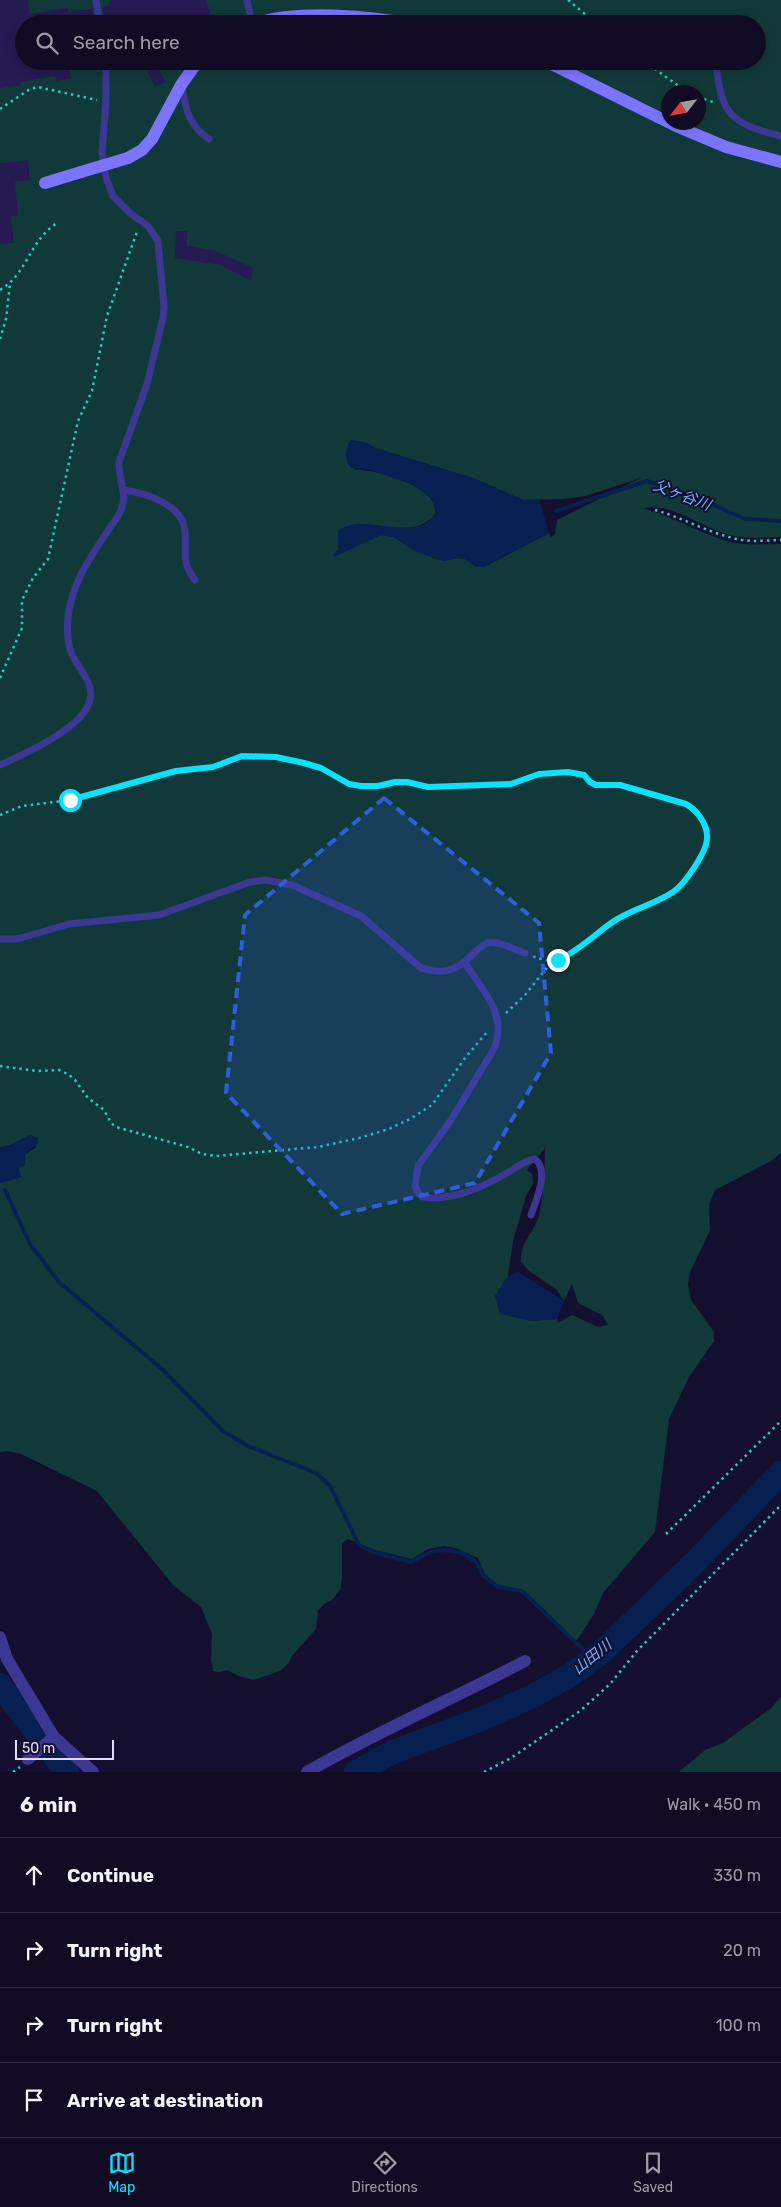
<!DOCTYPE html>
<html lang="en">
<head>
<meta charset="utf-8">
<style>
  :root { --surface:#100b23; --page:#1e1930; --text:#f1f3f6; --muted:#9c9ba6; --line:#302b41; --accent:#09e3ff }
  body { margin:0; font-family:Rubik,"Noto Sans JP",sans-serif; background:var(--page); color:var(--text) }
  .compass { position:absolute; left:661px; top:85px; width:45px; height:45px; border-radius:50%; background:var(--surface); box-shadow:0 2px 12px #0003; rotate:239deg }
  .scale { position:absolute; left:15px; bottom:12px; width:99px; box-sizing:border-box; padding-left:5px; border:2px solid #e2ddff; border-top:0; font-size:14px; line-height:18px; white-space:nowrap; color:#e2ddff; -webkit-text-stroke:4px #150f2f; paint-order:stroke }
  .stop { position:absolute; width:15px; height:15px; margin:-11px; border:4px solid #09e3ff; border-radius:50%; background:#fff }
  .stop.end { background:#09e3ff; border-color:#fff; box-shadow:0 1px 5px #0008 }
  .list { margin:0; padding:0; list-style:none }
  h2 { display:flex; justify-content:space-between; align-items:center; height:65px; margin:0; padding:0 20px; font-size:21px }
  h2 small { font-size:16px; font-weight:400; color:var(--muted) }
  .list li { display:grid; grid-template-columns:32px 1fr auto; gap:15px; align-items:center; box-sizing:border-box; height:75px; padding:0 20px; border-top:1px solid var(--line) }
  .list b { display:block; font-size:19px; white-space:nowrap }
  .list em { font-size:16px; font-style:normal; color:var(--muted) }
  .icon { flex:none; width:28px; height:28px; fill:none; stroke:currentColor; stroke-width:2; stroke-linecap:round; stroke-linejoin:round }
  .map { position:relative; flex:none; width:781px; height:1772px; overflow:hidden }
  .search { position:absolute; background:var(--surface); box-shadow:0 2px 12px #0003; left:15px; right:15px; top:15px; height:55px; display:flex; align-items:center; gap:12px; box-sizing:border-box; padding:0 18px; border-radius:28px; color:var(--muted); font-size:19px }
  .sheet { height:365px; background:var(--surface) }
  nav { display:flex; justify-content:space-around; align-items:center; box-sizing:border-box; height:70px; border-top:1px solid var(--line); background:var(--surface); font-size:14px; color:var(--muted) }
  nav a { display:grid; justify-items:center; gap:2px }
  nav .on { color:var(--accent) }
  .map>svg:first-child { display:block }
  .green { fill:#123939; fill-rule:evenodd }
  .water { fill:#062051 }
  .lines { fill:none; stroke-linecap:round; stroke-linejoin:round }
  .stream { stroke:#062051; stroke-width:4 }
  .river { stroke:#062051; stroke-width:24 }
  .building { fill:#261a52 }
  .path { stroke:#26cbc3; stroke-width:2.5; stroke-dasharray:2.5 4; stroke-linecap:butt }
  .lane { stroke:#3b3792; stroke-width:7 }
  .street { stroke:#3b3792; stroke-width:12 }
  .secondary { stroke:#7a74ff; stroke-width:12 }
  .secondary-bridge { stroke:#7a74ff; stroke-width:12 }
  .route { stroke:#09e3ff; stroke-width:6 }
  .marked { fill:#315cdc; fill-opacity:0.2; stroke:#315cdc; stroke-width:4; stroke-dasharray:10 6; stroke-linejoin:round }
  .labels { text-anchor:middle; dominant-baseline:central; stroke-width:4; stroke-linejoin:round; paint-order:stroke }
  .water-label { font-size:15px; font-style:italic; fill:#6bb8ff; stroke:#150f2f }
</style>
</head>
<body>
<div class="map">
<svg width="781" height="1772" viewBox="0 0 781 1772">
  <rect width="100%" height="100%" fill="#150f2f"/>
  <g class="green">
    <path d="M 0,0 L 781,0 L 781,537 C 763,537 744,540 727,534 C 699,526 673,503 643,508 C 672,517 698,532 726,541 C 744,546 763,544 781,544 L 781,1153 L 771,1161 L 715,1190 L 709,1205 L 710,1230 L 690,1272 L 688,1285 L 691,1300 L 714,1332 L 714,1341 L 689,1377 L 669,1419 L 655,1532 L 603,1593 L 594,1614 L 575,1643 L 522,1590 L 498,1585 L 485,1574 L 478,1558 L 456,1548 L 444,1546 L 428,1549 L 412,1559 L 375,1550 L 348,1539 L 342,1543 L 342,1579 L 340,1590 L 332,1600 L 324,1604 L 318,1611 L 316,1629 L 292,1656 L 288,1664 L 280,1671 L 254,1680 L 239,1676 L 227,1670 L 219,1672 L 213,1671 L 211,1660 L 212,1634 L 201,1607 L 173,1585 L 97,1491 L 21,1454 L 7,1451 L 0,1452 L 0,1183 L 21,1177 L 18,1168 L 25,1155 L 36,1147 L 30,1135 L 10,1145 L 0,1147 ZM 24,24 L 757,24 L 757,61 L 24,61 ZM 668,92 L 698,92 L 698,122 L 668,122 ZM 365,442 L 375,448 L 473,478 L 523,500 L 564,499 L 585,496 L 641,478 L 557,520 L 555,534 L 551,537 L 549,533 L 484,567 L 477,567 L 465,559 L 458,558 L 444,561 L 434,558 L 413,550 L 394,537 L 381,535 L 338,550 L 354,524 C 380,524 417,538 435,514 C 440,486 376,469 355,470 ZM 545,1148 C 545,1170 544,1193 539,1215 C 534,1234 520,1240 521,1262 L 528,1270 L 557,1290 L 564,1301 L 572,1284 L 578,1303 L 602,1315 L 608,1325 L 598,1327 L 572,1315 L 558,1323 L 557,1319 L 531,1321 L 495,1296 L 508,1276 L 513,1241 L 526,1196 L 533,1183 L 532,1174 L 527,1170 Z"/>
    <path d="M 781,1697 L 781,1772 L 679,1772 L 705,1750 L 723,1743 L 770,1709 Z"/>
  </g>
  <g class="water">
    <path d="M 351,440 L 365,442 L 375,448 L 473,478 L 523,500 L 539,499 L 549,533 L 484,567 L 477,567 L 465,559 L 458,558 L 444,561 L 434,558 L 413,550 L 394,537 L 381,535 L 334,557 L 333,554 L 338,550 L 338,531 C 343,528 349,525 356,524 C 376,522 431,540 436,509 L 431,498 L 414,485 L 367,469 L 351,468 C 344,460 345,448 351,440 Z"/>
    <path d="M 30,1135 L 38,1138 L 38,1143 L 25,1155 L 25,1165 L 18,1168 L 21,1177 L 0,1183 L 0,1147 L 10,1145 Z"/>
    <path d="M 518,1272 L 564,1301 L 557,1319 L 531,1321 L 500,1314 L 495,1296 L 508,1276 Z"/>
  </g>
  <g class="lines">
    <g class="stream">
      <path d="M 556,511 L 647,481 L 700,499 L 745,519 L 781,521"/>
      <path d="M 5,1190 L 30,1244 L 59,1282 L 163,1370 L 223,1431 L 248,1446 L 316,1473 L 330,1486 L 359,1545 L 373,1552 L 411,1562 L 433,1551 L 445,1550 L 462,1553 L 476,1562 L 483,1575 L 498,1587 L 522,1591 L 593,1659"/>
    </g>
    <g class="river">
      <path d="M 0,1685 L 67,1772"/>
      <path d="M 356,1772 L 393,1752 L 479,1720 L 533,1696 L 569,1676 L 601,1653 L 692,1565 L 781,1473"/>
    </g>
  </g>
  <g class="building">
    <path d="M 0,0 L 28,0 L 30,14 L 68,8 L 68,12 L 92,9 L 95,24 L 24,24 L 24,61 L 68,61 L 71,78 L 56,81 L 55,76 L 20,82 L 21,85 L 0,88 Z"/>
    <path d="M 111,0 L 206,0 L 214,24 L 105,24 L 103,7 L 107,6 Z"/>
    <path d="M 143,61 L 155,61 L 165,82 L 155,87 Z"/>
    <path d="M 28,160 L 30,180 L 15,182 L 18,216 L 11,216 L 14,243 L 0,244 L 0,163 Z"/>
    <path d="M 176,231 L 187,231 L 187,246 L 216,251 L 253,268 L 251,281 L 221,265 L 175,258 Z"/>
  </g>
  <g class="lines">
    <g class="path">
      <path d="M 568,0 L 597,24"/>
      <path d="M 644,61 L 687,92"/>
      <path d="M 698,97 L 713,102"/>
      <path d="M 0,109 L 30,89 L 38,87 L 97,100"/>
      <path d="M 0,290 C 29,272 28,242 57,223"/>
      <path d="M 0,339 L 6,319 L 10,284"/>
      <path d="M 655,510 C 684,518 712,535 742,540 C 755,542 769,540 781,540"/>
      <path d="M 0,678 L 22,628 L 22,600 L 33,578 L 48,559 L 78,421 L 92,391 L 107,316 L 138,229"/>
      <path d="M 0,815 L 22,806 L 70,800 L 176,771 L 213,767 L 242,756 L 276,757 L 304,763 L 321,768 L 349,785 L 361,786 L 378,786 L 395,782 L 407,782 L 428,787 L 511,784 L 539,773 L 568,772 L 584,775 L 590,783 L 596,785 L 619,785 L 686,804 C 698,810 707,824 707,838 C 707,851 684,884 673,892 C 655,904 633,909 615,920 C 600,930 575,956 559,960 C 550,962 540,959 532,956"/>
      <path d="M 506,1013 L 525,995 L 553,960"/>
      <path d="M 0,1066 L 37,1071 L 59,1070 L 68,1074 L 75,1080 L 88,1098 L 104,1110 L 111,1123 L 116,1127 L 188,1147 L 202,1154 L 216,1156 L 318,1147 L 359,1138 L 389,1129 L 410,1119 L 432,1105 L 465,1058 L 488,1031"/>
      <path d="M 666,1534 L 781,1421"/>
      <path d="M 13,1772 L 20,1767"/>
      <path d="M 484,1772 L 511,1758 L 580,1711 L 610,1684 L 637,1651 L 781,1505"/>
    </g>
    <g class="lane">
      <path d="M 96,0 L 100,24"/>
      <path d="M 247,0 L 252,24"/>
      <path d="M 716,63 C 721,115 731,124 781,136"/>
      <path d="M 182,86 C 185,108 189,126 209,139"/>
      <path d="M 123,490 C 146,493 184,504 185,533 C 187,556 180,559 195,580"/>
      <path d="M 0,765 C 24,754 84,728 90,700 C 95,682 76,667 71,652 C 67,641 67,628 68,618 C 71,585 89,559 107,532 C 111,525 118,518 121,510 C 128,495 118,478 119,462 L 147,384 L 163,318 L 164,307 L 158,241 L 148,226 L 130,213 L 113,196 L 106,178 L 102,152 L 106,101 L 106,61"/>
      <path d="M 0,939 L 17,939 L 69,924 L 159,915 L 250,882 L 266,880 L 292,885 L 361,916 L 421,968 C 444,975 456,971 472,955 C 477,950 482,945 488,943 C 498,940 515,950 525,953"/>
      <path d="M 464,962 C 482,990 507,1013 495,1047 L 451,1120 L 418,1166 L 415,1186 L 418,1193 L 423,1197 C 453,1201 481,1188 507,1173 C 516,1168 525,1160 535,1159 C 550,1171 536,1200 531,1215"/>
    </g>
    <g class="street">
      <path d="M 0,1637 L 7,1659 L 54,1737 L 93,1772"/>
      <path d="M 28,1759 L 54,1737"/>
      <path d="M 307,1772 C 378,1731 453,1699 525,1661"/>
    </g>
    <g class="secondary">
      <path d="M 254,24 C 297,9 368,16 412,24"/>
      <path d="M 545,61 L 676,126 L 726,147 L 781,162"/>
      <path d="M 128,158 L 142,150 L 152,139 L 181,85 L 198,61"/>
      <path d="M 45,183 L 81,172"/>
    </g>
    <path class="secondary-bridge" d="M 81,172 L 128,158"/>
  </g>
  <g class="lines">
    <path class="route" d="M 70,800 L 176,771 L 213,767 L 242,756 L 276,757 L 304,763 L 321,768 L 349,784 L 361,786 L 378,786 L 395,782 L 407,782 L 428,787 L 511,784 L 539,774 L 568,772 L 584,775 L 590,782 L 596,785 L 620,785 L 686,804 C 697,810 708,825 707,838 C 707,852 684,885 673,892 C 655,904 633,909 614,921 C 596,933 579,951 558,960"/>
  </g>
  <path class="marked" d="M 384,798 L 539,923 L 551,1053 L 475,1183 L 342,1214 L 226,1093 L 245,915 Z"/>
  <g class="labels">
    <g class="water-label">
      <text transform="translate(682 495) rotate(21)">父ヶ谷川</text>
      <text transform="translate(592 1657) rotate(-39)">山田川</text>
    </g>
  </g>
</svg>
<svg class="compass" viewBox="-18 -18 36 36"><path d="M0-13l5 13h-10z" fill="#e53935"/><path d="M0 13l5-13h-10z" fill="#9c9ba6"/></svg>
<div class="scale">50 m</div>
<div class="stop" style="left:70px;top:800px"></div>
<div class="stop end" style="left:558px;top:960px"></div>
<div class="search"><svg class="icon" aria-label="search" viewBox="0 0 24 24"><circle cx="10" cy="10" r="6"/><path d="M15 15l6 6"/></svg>Search here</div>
</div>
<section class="sheet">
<h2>6 min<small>Walk · 450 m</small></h2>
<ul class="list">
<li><svg class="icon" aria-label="ahead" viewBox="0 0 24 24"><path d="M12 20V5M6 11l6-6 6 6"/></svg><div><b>Continue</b></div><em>330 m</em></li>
<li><svg class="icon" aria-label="right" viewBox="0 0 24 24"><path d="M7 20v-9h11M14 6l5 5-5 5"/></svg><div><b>Turn right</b></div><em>20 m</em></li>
<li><svg class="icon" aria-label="right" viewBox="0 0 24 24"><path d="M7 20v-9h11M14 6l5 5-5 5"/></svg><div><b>Turn right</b></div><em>100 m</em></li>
<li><svg class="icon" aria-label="arrive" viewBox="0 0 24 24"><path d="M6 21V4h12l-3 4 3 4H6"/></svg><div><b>Arrive at destination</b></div></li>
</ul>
</section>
<nav>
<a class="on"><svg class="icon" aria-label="map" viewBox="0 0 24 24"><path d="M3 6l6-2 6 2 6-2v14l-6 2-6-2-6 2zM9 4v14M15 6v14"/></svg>Map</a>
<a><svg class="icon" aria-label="directions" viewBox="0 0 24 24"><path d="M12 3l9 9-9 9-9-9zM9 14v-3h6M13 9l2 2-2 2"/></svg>Directions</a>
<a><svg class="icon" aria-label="saved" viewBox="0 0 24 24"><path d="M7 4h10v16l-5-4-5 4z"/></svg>Saved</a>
</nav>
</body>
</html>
